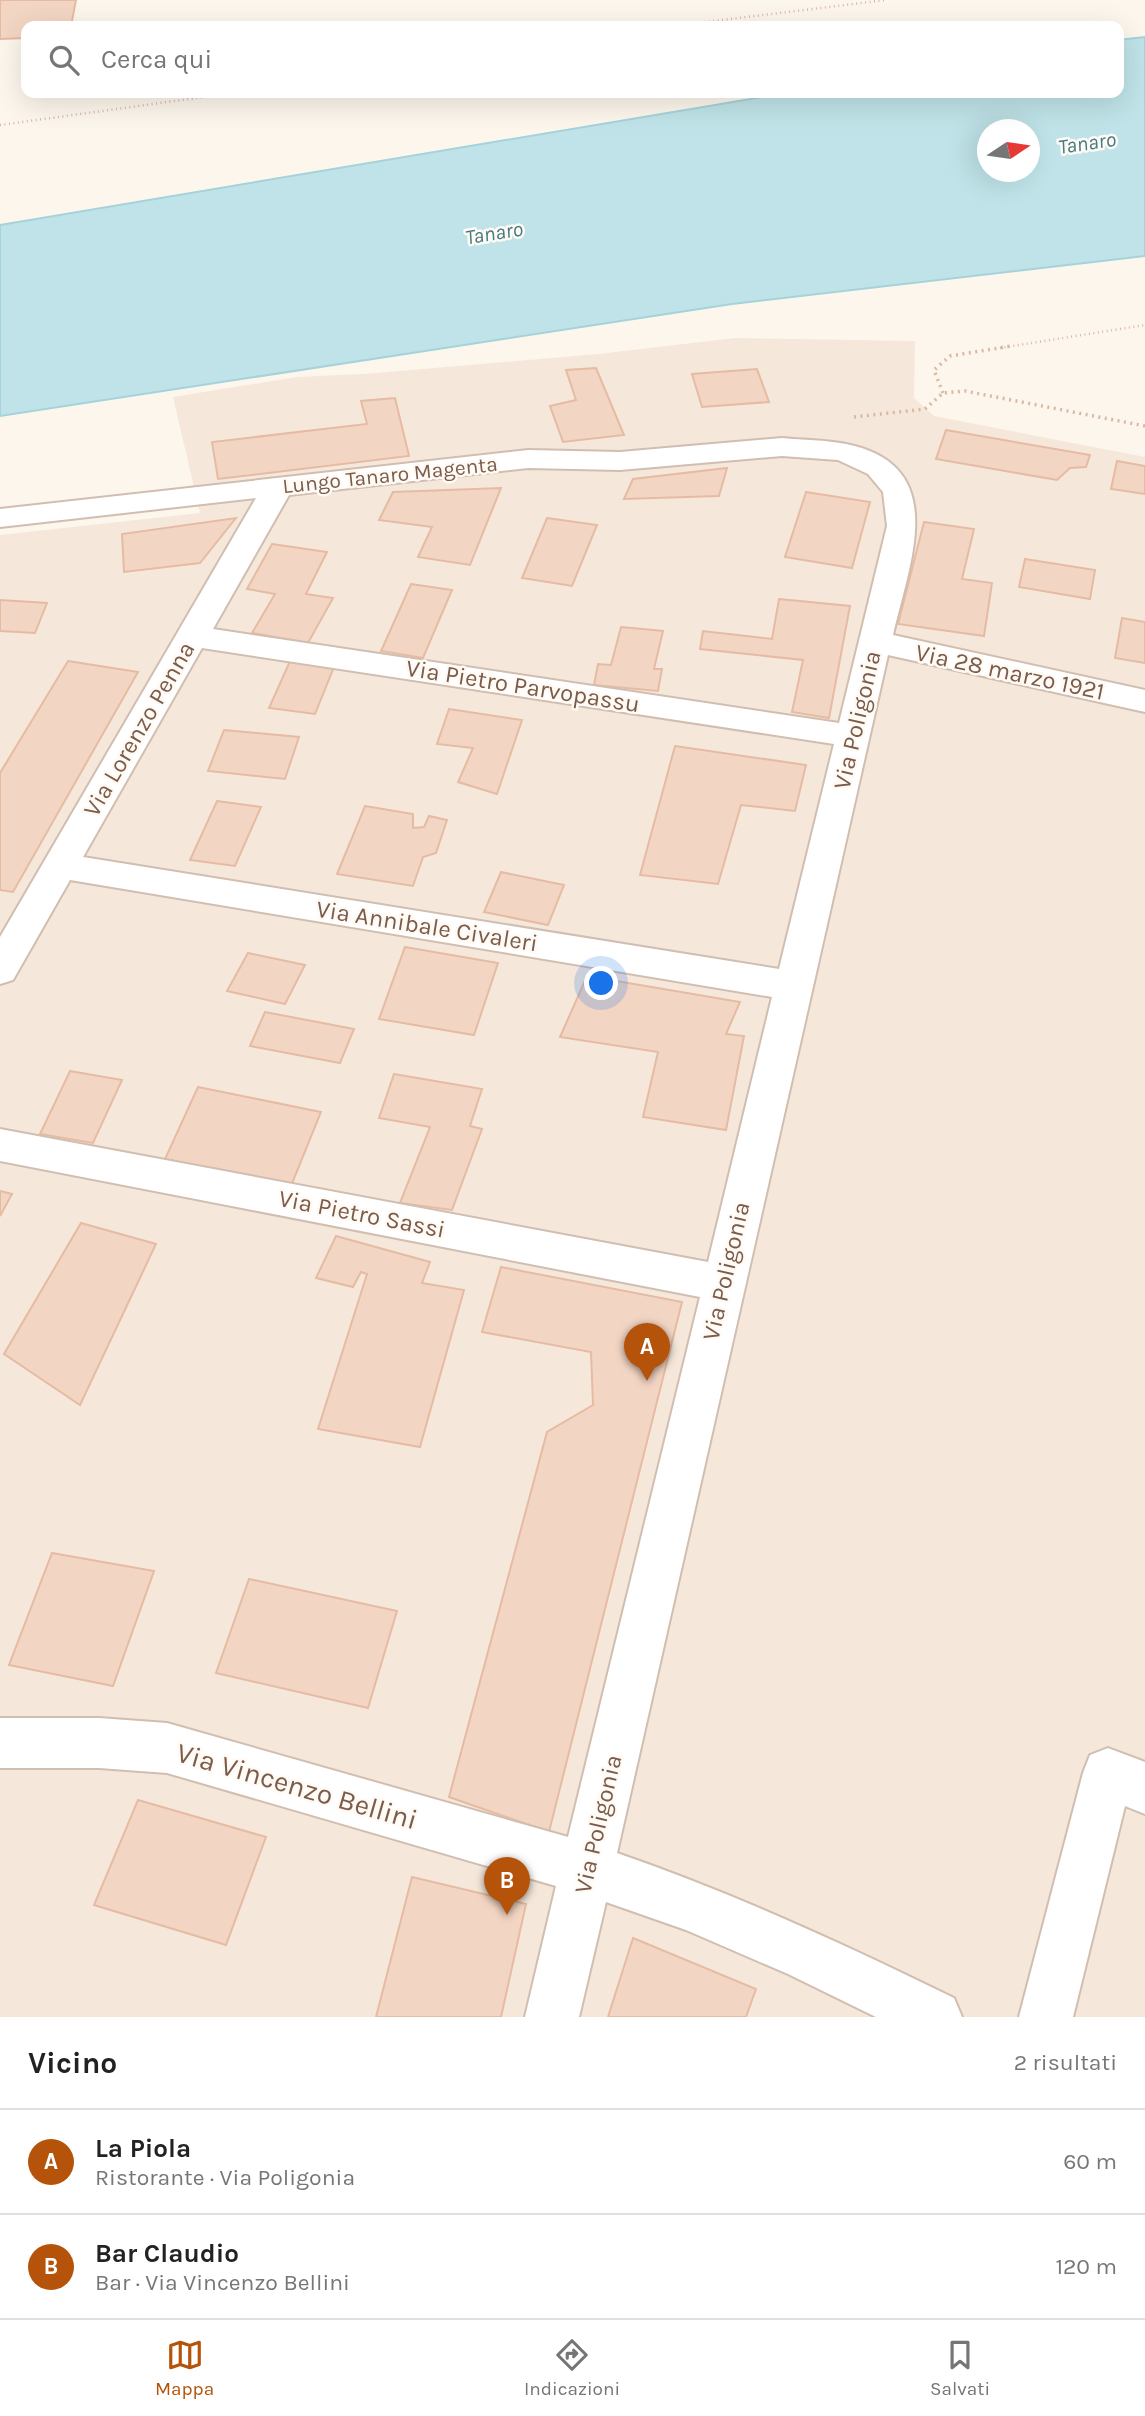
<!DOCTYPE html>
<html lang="it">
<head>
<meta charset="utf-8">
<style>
  :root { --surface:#fff; --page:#f2f2f2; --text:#222; --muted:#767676; --line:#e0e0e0; --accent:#b45309 }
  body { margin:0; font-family:Karla,sans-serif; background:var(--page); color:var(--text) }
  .compass { position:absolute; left:977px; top:119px; width:63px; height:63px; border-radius:50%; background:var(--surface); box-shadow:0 7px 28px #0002; rotate:77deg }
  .you { position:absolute; left:602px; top:984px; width:24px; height:24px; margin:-18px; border:5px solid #fff; border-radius:50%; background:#1a73e8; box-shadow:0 0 0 10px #1a73e833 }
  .badge { display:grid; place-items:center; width:46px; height:46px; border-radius:50%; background:var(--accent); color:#fff; font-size:23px; font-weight:700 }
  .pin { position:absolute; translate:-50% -58px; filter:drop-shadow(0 2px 4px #0008) }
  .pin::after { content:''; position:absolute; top:37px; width:24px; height:21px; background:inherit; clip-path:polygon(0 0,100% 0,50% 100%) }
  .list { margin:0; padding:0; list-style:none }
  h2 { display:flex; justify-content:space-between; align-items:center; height:91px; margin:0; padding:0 28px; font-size:30px }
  h2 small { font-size:23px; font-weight:400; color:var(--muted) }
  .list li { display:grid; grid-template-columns:46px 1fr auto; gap:21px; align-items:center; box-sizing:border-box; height:105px; padding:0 28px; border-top:2px solid var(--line) }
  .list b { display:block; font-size:26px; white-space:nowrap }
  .list p { margin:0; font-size:23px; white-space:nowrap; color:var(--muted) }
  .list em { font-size:23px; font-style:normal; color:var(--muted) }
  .icon { flex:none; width:38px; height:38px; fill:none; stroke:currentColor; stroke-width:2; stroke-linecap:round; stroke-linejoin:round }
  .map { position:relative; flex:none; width:1145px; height:2017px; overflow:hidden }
  .search { position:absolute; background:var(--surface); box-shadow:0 7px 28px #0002; left:21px; right:21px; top:21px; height:77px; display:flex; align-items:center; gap:18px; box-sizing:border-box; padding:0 24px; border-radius:14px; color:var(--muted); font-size:26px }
  .sheet { height:301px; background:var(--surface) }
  nav { display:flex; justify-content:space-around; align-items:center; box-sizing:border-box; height:98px; border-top:2px solid var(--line); background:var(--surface); font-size:19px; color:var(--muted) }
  nav a { display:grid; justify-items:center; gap:4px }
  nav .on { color:var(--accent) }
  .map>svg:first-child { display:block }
  .residential { fill:#f5e8da }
  .water { fill:#bfe3e8; stroke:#a5d3da; stroke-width:2; fill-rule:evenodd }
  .building { fill:#f3d5c3; stroke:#e6bba3; stroke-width:2 }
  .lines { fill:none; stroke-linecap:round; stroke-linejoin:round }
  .minor-casing { stroke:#d1beb0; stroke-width:4 }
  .path-far1 { stroke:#d9b8a5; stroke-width:2.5; stroke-dasharray:1 3.5; stroke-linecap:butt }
  .path { stroke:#d9b8a5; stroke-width:3.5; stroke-dasharray:2 4.5; stroke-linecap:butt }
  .minor { fill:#fff; fill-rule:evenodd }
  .labels { text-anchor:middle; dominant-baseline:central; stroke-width:5; stroke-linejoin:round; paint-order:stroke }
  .far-water-label { font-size:21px; font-style:italic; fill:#437c86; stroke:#fffaf3 }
  .far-street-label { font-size:21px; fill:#7a5c4d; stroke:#fffaf3 }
  .street-label { font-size:24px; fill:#7a5c4d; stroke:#fffaf3 }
  .near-street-label { font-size:28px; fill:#7a5c4d; stroke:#fffaf3 }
</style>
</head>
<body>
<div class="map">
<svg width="1145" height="2017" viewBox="0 0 1145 2017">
  <rect width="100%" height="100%" fill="#fdf6ec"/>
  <path class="residential" d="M 735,338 L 915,341 L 914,398 L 934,416 L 1145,457 L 1145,2017 L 0,2017 L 0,535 L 200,513 L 173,397 L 297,377 L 364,374 L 598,354 Z"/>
  <path class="water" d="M 1145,37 L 1145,256 L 732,304 L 0,416 L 0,225 L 786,93 L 1119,93 L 1119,40 ZM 988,130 L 1030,130 L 1030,172 L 988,172 Z"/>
  <g class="building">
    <path d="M 0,0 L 76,0 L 71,26 L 26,26 L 26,38 L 0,39 Z"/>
    <path d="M 596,368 L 624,435 L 563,442 L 550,406 L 576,400 L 566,370 Z"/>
    <path d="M 757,369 L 769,402 L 702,407 L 692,374 Z"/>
    <path d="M 395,398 L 409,456 L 218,479 L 212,442 L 367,424 L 361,401 Z"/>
    <path d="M 946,430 L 1090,455 L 1086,467 L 1070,468 L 1057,480 L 936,459 Z"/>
    <path d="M 1117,461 L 1145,466 L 1145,494 L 1111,489 Z"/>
    <path d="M 727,468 L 719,496 L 624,499 L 633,479 Z"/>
    <path d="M 501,488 L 470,565 L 418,557 L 432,527 L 379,520 L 393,492 Z"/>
    <path d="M 806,492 L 870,502 L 852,568 L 785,557 Z"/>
    <path d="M 236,518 L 200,563 L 124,572 L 122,534 Z"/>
    <path d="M 547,518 L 597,525 L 572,586 L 522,578 Z"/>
    <path d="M 924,522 L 974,529 L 962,579 L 992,583 L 984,636 L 898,624 Z"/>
    <path d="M 272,544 L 327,552 L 306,594 L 333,598 L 308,643 L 252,633 L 275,594 L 247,589 Z"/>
    <path d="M 1025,559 L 1095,570 L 1090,599 L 1019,587 Z"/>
    <path d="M 411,584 L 452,590 L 423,658 L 381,651 Z"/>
    <path d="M 779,599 L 850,606 L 829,718 L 792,712 L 803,660 L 700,649 L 703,631 L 772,639 Z"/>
    <path d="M 0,600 L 47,603 L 35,633 L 0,631 Z"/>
    <path d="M 1122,618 L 1145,622 L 1145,663 L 1115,658 Z"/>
    <path d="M 621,627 L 663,631 L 654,669 L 662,669 L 658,691 L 594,685 L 598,664 L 611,665 Z"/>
    <path d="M 68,661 L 138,672 L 13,892 L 0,890 L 0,773 Z"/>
    <path d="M 290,661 L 334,667 L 315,714 L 269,708 Z"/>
    <path d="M 449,709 L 522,720 L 497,794 L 458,782 L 473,748 L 437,744 Z"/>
    <path d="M 224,730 L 299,737 L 285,779 L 208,771 Z"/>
    <path d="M 675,746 L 806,765 L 795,811 L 741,805 L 718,884 L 640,875 Z"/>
    <path d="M 217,801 L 261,807 L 235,866 L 190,860 Z"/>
    <path d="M 365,806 L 413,814 L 413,828 L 424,827 L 429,816 L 447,820 L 436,853 L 423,857 L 413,886 L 337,874 Z"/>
    <path d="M 501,872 L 564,885 L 548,925 L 484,912 Z"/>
    <path d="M 405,947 L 498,963 L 474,1035 L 379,1019 Z"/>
    <path d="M 248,953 L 305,965 L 285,1004 L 227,991 Z"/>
    <path d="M 587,976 L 740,1002 L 726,1034 L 744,1036 L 726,1130 L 643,1117 L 658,1052 L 560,1037 Z"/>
    <path d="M 265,1012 L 354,1029 L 340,1063 L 250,1046 Z"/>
    <path d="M 70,1071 L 122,1080 L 93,1143 L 40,1134 Z"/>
    <path d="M 394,1074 L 482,1089 L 470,1126 L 482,1129 L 452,1210 L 400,1203 L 430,1127 L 379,1118 Z"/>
    <path d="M 198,1087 L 321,1112 L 291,1186 L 165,1159 Z"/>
    <path d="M 0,1191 L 12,1194 L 0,1216 Z"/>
    <path d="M 81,1223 L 156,1244 L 80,1405 L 4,1354 Z"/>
    <path d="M 336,1236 L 430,1262 L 422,1283 L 464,1290 L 420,1447 L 318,1429 L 367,1274 L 361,1272 L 353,1287 L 316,1278 Z"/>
    <path d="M 501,1267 L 682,1302 L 549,1832 L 449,1797 L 547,1432 L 593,1405 L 591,1352 L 482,1332 Z"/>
    <path d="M 52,1553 L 154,1571 L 113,1686 L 9,1665 Z"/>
    <path d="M 249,1579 L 397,1611 L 368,1708 L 216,1673 Z"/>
    <path d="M 138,1800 L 266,1837 L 226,1945 L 94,1905 Z"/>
    <path d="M 412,1877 L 526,1904 L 501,2017 L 376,2017 Z"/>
    <path d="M 633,1938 L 756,1989 L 746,2017 L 608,2017 Z"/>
  </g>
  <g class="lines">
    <g class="minor-casing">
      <g id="minor">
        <path d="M 782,438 C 803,440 826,440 846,444 C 952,465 909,564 893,635 L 1145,690 L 1145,712 L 888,655 L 617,1853 C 733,1893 844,1944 954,1998 L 962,2017 L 876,2017 L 788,1974 L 686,1930 L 606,1902 L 579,2017 L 525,2017 L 556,1886 L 167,1773 L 99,1768 L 0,1768 L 0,1718 L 99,1718 L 167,1723 L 568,1837 L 700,1297 L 0,1161 L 0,1129 L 708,1262 L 772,997 L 70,880 L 13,980 L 0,984 L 0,937 L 256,498 L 0,527 L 0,509 L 528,450 L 620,452 ZM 782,456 L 838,460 L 868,474 L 883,492 L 887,526 L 839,723 L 213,629 L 289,495 L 528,468 L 620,470 ZM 202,648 L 834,744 L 779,969 L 83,857 Z"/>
        <path d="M 1108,1748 L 1145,1762 L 1145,1814 L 1125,1806 L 1073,2017 L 1019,2017 L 1083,1773 L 1090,1755 Z"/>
      </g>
    </g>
    <g class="path-far1">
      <path d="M 673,26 L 886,0"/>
      <path d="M 0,125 L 233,93"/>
      <path d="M 1000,348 L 1145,325"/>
    </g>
    <g class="path">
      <path d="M 943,393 L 934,370 L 950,356 L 1011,346"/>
      <path d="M 854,417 L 925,409 L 943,393 L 965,391 L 1145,426"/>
    </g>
    <use href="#minor" class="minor"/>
  </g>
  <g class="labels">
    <g class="far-water-label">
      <text transform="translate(1087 143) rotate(-8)">Tanaro</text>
      <text transform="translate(494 233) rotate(-9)">Tanaro</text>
    </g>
    <g class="far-street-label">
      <text transform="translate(390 475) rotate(-6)">Lungo Tanaro Magenta</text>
    </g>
    <g class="street-label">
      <text transform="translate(1010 672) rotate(12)">Via 28 marzo 1921</text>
      <text transform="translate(523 686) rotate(9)">Via Pietro Parvopassu</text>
      <text transform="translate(857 720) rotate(-77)">Via Poligonia</text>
      <text transform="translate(139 729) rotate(-60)">Via Lorenzo Penna</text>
      <text transform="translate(427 926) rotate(9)">Via Annibale Civaleri</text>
      <text transform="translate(362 1214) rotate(11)">Via Pietro Sassi</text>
      <text transform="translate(726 1271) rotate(-77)">Via Poligonia</text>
      <text transform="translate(598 1824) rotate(-77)">Via Poligonia</text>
    </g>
    <g class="near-street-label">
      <text transform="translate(297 1786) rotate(16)">Via Vincenzo Bellini</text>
    </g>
  </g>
</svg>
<svg class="compass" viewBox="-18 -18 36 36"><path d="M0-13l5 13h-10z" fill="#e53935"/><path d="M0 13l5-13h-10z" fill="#767676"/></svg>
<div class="you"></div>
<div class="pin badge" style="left:647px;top:1381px">A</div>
<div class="pin badge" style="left:507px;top:1915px">B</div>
<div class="search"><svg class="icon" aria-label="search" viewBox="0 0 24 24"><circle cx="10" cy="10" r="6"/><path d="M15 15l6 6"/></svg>Cerca qui</div>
</div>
<section class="sheet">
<h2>Vicino<small>2 risultati</small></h2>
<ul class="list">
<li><span class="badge">A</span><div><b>La Piola</b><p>Ristorante · Via Poligonia</p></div><em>60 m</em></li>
<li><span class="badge">B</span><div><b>Bar Claudio</b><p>Bar · Via Vincenzo Bellini</p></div><em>120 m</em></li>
</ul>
</section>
<nav>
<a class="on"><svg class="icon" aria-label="map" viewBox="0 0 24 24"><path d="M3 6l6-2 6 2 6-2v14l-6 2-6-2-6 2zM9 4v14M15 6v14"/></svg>Mappa</a>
<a><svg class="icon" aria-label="directions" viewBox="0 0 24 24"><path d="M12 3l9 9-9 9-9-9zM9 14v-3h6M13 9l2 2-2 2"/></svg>Indicazioni</a>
<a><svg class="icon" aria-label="saved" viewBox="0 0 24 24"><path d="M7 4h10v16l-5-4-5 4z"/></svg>Salvati</a>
</nav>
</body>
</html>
